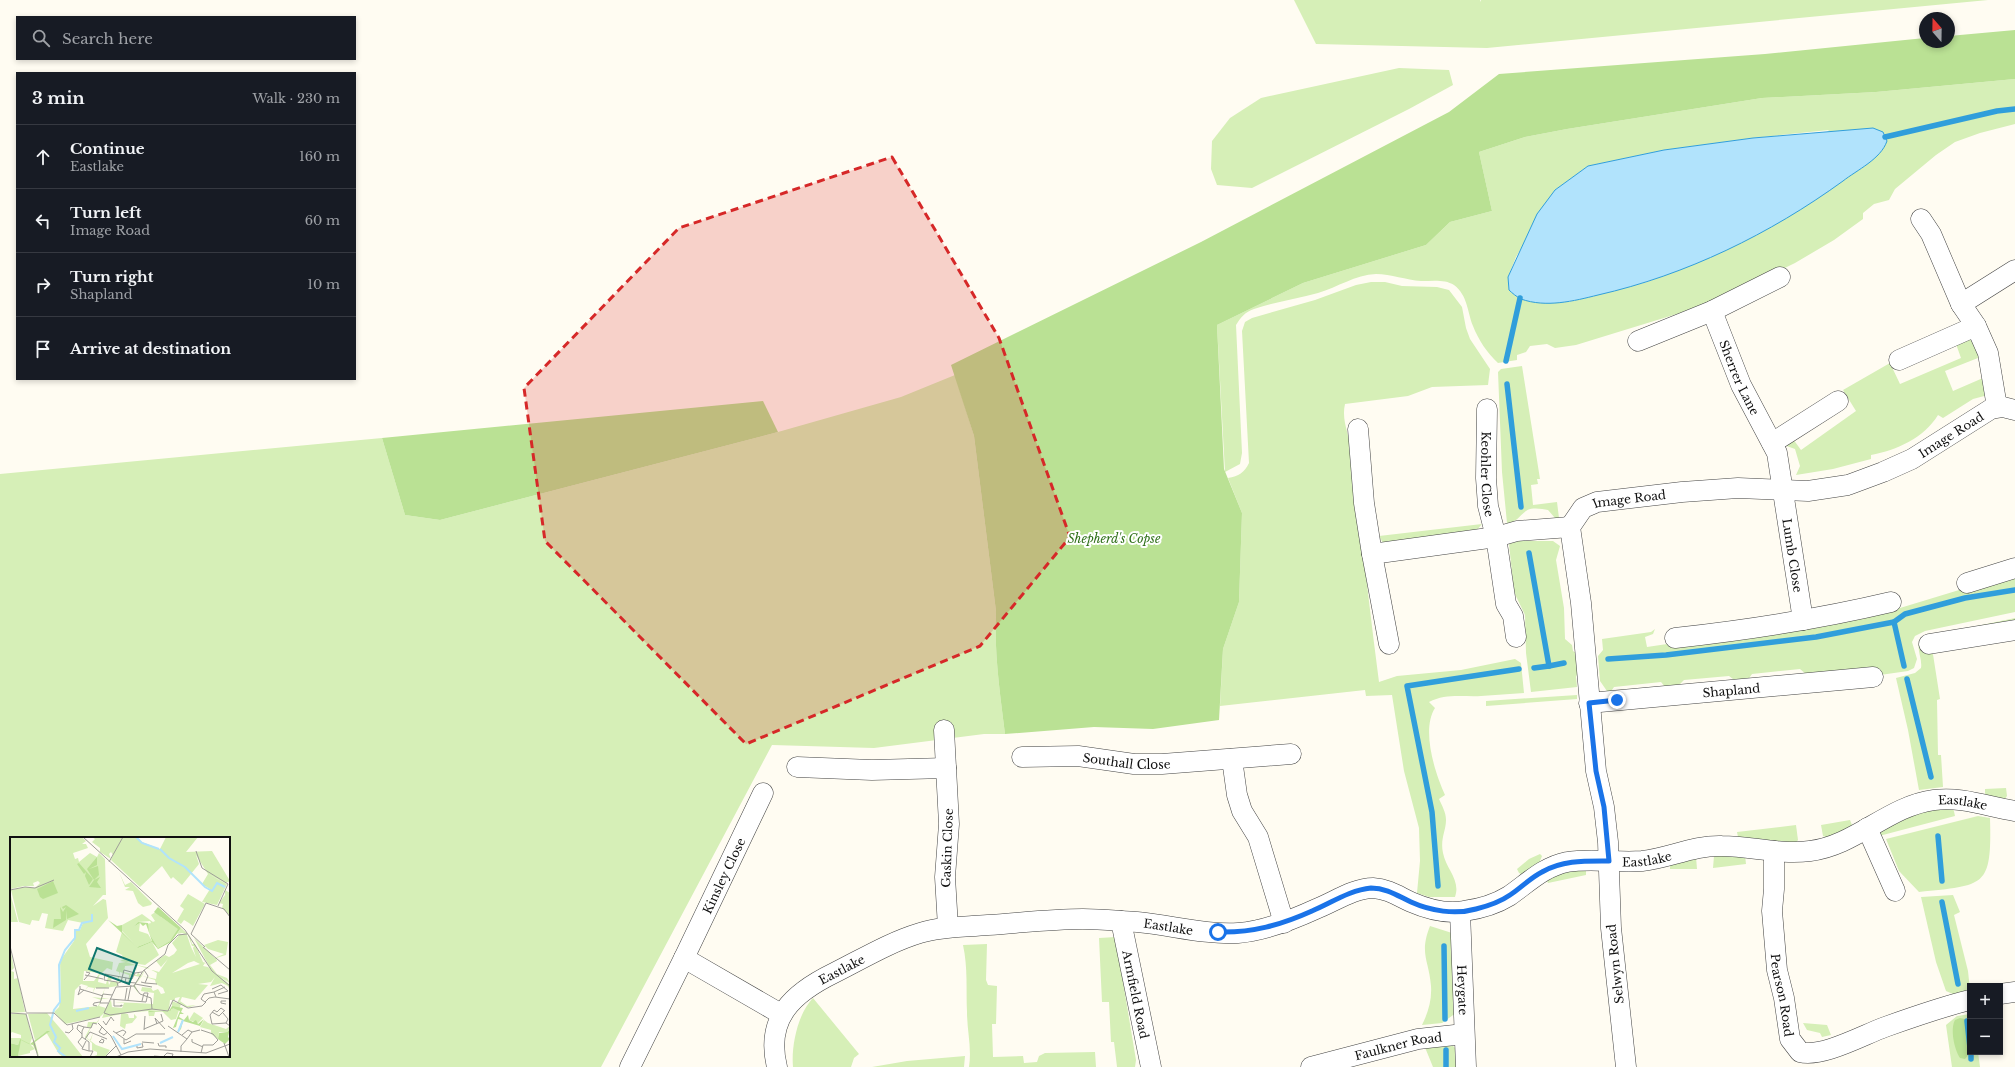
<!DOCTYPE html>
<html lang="en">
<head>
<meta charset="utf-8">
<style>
  :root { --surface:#171b24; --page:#242831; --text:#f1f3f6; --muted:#9ea1a6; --line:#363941 }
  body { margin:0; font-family:"Libre Baskerville",serif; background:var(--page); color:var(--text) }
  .controls { position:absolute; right:12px; bottom:12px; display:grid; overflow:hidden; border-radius:0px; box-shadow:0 2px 6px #0003 }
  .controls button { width:36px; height:36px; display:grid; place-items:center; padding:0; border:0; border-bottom:1px solid var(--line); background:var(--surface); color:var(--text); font:20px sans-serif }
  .compass { position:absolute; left:1919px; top:12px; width:36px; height:36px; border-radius:50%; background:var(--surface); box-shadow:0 2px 6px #0003; rotate:340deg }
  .stop { position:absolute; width:12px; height:12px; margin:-9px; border:3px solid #1a73e8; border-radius:50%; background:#fff }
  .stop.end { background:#1a73e8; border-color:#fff; box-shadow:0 1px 4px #0008 }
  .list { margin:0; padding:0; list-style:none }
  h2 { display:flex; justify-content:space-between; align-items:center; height:52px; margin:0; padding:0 16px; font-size:17px }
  h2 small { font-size:13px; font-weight:400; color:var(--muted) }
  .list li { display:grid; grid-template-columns:26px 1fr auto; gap:12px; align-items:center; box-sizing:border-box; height:64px; padding:0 16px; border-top:1px solid var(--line) }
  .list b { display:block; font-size:15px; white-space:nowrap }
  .list p { margin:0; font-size:13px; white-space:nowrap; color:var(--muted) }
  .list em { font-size:13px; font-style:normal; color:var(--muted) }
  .icon { flex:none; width:22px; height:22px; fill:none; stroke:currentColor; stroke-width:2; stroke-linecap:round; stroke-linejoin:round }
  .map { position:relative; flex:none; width:2015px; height:1067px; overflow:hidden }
  .search { position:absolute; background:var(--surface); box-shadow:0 2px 6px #0003; left:16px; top:16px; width:340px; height:44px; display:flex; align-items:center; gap:10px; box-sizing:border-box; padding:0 14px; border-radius:0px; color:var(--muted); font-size:15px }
  .panel { position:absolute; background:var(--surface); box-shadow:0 2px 6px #0003; left:16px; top:72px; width:340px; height:308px; border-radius:0px }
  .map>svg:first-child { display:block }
  .green { fill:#d6efb7; fill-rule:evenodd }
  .forest { fill:#bae194 }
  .water { fill:#b1e3fc; stroke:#309edb }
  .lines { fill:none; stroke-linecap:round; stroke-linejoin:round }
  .stream { stroke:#309edb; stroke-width:5.5 }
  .minor-casing { stroke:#434343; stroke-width:21 }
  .minor { stroke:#fff; stroke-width:20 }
  .route { stroke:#1a73e8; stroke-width:5 }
  .marked { fill:#d62828; fill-opacity:0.2; stroke:#d62828; stroke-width:3; stroke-dasharray:8 5; stroke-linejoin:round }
  .labels { text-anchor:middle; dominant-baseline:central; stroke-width:4; stroke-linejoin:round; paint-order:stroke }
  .street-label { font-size:12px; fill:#101010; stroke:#fff }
  .park-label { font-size:12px; font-style:italic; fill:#2e6f18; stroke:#fff }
  .inset-river { fill:none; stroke:#b1e3fc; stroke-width:2 }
  .inset-road { fill:none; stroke:#9f9e98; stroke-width:1 }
  .view { fill:#0f766e; fill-opacity:0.15; stroke:#0f766e; stroke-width:2 }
  .inset-edge { fill:none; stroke:#101010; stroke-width:2 }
</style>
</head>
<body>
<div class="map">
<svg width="2015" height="1067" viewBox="0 0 2015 1067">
  <rect width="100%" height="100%" fill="#fffcf2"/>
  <g class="green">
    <path d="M 1294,0 L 1480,0 L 1480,2 L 1481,0 L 1988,0 L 1487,48 L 1316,44 Z"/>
    <path d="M 1399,68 L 1449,70 L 1453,85 L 1409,109 L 1252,188 L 1217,185 L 1211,169 L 1212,141 L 1230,118 L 1261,98 Z"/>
    <path d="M 2015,79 L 2015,124 L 1980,133 L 1955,142 L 1936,155 L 1895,189 L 1889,200 L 1874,204 L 1863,213 L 1863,219 L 1834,240 L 1795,263 L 1743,288 L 1680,313 L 1576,345 L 1555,348 L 1547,344 L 1530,346 L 1526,352 L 1517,355 L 1517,360 L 1498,363 C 1487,353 1478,339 1473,326 C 1467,311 1468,296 1454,285 C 1445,279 1432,281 1421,281 C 1406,280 1391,274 1376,274 C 1355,275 1338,287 1318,293 C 1297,299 1274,302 1254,309 C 1245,312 1241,317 1236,325 L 1242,453 L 1240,464 L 1225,472 L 1217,325 L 1303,283 L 1426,245 L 1450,222 L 1492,211 L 1479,152 L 1525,137 L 1567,129 L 1762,98 L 1876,92 ZM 1829,130 L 1697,263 L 1647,282 L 1568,302 L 1509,290 L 1508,277 L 1516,257 L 1555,190 L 1588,166 L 1664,150 L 1753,138 Z"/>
    <path d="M 1371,282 L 1385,282 L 1402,286 L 1437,287 L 1449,290 L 1462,307 L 1466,328 L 1470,339 L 1490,369 L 1488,385 L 1432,387 L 1408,396 L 1345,404 C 1341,421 1350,436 1352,454 C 1361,530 1369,606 1379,682 L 1397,676 L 1461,670 L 1515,659 L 1521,663 L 1524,693 C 1510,694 1495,695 1481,696 C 1463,697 1446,693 1429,702 L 1435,708 C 1421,730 1435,773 1445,795 L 1439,799 C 1442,806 1446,812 1446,820 C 1446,831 1440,839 1443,853 C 1446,869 1461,880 1455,897 L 1429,897 L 1417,893 L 1420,861 L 1419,828 L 1404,771 L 1392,695 L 1366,696 L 1365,690 L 1220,706 L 1223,649 L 1239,602 L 1242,513 L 1228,478 C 1239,476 1244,473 1249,463 L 1242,331 L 1245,322 L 1252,318 L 1315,300 L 1356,285 Z"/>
    <path d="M 1973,334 L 1983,356 L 1945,371 L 1953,391 L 1983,378 L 1980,369 L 1986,368 L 1988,395 L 1973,399 L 1943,418 L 1938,415 C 1924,438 1897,450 1871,455 L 1871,459 L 1833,469 L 1796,475 L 1800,466 L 1795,449 L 1781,444 L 1793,439 L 1801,450 L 1856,411 L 1843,390 L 1890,363 L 1900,384 L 1961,358 L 1956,344 Z"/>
    <path d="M 1522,366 L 1540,479 L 1537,479 L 1538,484 L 1531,485 L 1533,505 L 1557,502 L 1559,518 L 1555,518 L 1548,510 C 1542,509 1531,507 1526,511 C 1518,517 1517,522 1507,523 L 1502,472 L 1498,372 L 1501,369 Z"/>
    <path d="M 955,375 L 974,436 L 996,611 C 994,653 1000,693 1005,734 L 984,734 L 874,748 L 772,745 L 601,1067 L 0,1067 L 0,474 L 382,438 L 405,515 L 440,520 L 778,432 L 901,397 ZM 11,838 L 229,838 L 229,1056 L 11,1056 Z"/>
    <path d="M 1482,524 L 1476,531 L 1383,543 L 1379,536 Z"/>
    <path d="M 1519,541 L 1553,541 L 1560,546 L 1556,560 L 1564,608 L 1565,639 L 1572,645 L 1573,651 L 1576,653 L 1578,672 L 1576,677 L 1577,687 L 1531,692 L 1526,653 L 1525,615 L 1514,592 L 1509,544 Z"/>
    <path d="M 2015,573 L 2015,612 L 1925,631 L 1915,636 L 1912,642 L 1917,659 L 1914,668 L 1908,671 L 1880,675 L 1879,669 L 1807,675 L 1800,669 L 1752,674 L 1747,681 L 1737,682 L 1729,676 L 1684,680 L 1677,687 L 1666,688 L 1661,682 L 1614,687 L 1609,694 L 1600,681 L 1598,656 L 1603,650 L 1602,639 L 1651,632 L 1655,629 L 1653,634 L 1645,637 L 1647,647 L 1843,618 L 1900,608 Z"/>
    <path d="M 2015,618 L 2015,624 L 1932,648 L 1940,699 L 1937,700 L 1938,755 L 1941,755 L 1943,787 L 1919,790 L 1908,730 L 1896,678 L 1915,673 L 1921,668 C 1923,657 1912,643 1925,637 Z"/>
    <path d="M 1577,695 L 1577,699 L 1486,706 L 1486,701 Z"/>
    <path d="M 2006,788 L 2007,796 L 2004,800 L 1988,797 L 1985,794 L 1985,789 Z"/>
    <path d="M 1953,807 L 1955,816 L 1879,836 L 1877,833 L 1917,812 Z"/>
    <path d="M 1978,816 L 1990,818 C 1992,888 1985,885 1919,892 L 1899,871 L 1886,839 Z"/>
    <path d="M 1850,820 L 1852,825 L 1850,830 L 1828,838 L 1823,836 L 1821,825 Z"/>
    <path d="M 1796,825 L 1798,840 L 1796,843 L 1738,837 L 1737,832 Z"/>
    <path d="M 1540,854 L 1542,856 L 1538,866 L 1523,875 L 1519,873 L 1517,869 L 1529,859 Z"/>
    <path d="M 1745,855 L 1746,864 L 1713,868 L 1714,856 Z"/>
    <path d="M 1696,857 L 1697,869 L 1670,869 L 1670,865 Z"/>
    <path d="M 1586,868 L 1586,875 L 1548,883 L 1546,879 L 1557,874 Z"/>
    <path d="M 1953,895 L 1960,912 L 1954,915 L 1968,971 L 1970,990 L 1955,995 L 1946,991 L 1936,962 L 1921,897 Z"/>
    <path d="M 1430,926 L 1452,933 L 1456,1013 L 1442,1023 L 1422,1025 C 1428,1013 1432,1000 1431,986 C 1429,960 1419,954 1430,926 Z"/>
    <path d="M 1116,937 L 1118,940 L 1124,988 L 1136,1060 L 1135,1067 L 1117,1067 L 1114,1042 L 1111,1042 L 1109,1002 L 1102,1002 L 1099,938 Z"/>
    <path d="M 987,944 L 986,980 L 988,985 L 997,986 L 996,1024 L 992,1024 L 993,1057 L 1023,1056 L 1024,1063 L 1037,1062 L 1039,1056 L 1045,1053 L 1095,1052 L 1096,1067 L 969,1067 C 972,1048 967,1031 967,1012 C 966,989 968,968 963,945 Z"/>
    <path d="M 813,998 L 859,1054 L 854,1058 L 851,1067 L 793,1067 C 791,1046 798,1013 813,998 Z"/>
    <path d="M 1970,1014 L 1970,1052 L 1978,1052 L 1980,1067 L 1952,1067 L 1946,1025 L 1957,1016 Z"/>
    <path d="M 1803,1023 L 1827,1025 L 1831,1035 L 1822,1037 L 1820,1033 L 1807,1030 Z"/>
    <path d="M 1449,1043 C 1459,1049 1459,1056 1459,1067 L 1433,1067 L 1424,1045 Z"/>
    <path d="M 965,1056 L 964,1067 L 872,1067 L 907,1061 Z"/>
  </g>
  <g class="forest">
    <path d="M 2015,30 L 2015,79 L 1876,92 L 1762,98 L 1567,129 L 1525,137 L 1479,152 L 1492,211 L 1450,222 L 1426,245 L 1303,283 L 1217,325 L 1224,469 L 1242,513 L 1239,602 L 1223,649 L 1219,720 L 1153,729 L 1094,727 L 1005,734 C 1000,693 994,653 996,611 L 974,436 L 951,365 L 1201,242 L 1449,112 L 1499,74 L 1765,54 L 1925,38 L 1925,42 L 1949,42 L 1949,36 Z"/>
    <path d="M 763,401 L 778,432 L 440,520 L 405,515 L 382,438 Z"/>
    <path d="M 1960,1018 L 1965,1019 L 1969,1054 L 1965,1059 L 1960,1058 C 1954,1049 1950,1029 1955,1020 Z"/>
  </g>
  <path class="water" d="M 1873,128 L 1883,132 L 1887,141 C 1881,159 1857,170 1843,181 C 1770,234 1686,275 1598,295 C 1574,301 1546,308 1521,299 C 1517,297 1512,293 1509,290 L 1508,277 L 1537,214 L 1555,190 L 1588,166 L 1664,150 L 1753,138 Z"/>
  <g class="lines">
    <g class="stream">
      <path d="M 1885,137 L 1997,111 L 2015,109"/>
      <path d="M 1506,361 L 1520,298"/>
      <path d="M 1507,384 L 1521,507"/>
      <path d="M 1529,553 L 1549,666 L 1564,663"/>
      <path d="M 1894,622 L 1904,666"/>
      <path d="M 1608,659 L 1666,655 L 1816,637 L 1894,622 L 1905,614 L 1965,598 L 2015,590"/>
      <path d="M 1534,668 L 1549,666"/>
      <path d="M 1907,679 L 1931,777"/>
      <path d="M 1938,836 L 1942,881"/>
      <path d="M 1438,886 L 1432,812 L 1407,686 L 1519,669"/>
      <path d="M 1942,902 L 1958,984"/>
      <path d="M 1444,946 L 1445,1019"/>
      <path d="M 1967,1021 L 1970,1048"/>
      <path d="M 1446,1050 L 1446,1067"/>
      <path d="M 1971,1052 L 1971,1059"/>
    </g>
    <g class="minor-casing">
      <g id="minor">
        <path d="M 1921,219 L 1931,234 L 1961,304"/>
        <path id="s1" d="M 1712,311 L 1741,385 L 1777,453 L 1803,620"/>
        <path d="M 1638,341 L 1712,311 L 1780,277"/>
        <path d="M 1899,360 L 1976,326"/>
        <path d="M 1997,407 L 1988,353 L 1976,326 L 1961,304 L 2015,270"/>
        <path id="s2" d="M 1487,409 L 1486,478 L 1488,506 L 1496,537 L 1506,604 L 1513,616 L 1516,637"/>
        <path d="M 1358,429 L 1364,503 L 1372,554 L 1389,644"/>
        <path d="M 1772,443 L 1838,401"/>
        <path d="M 1372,554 L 1496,537 L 1517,531 L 1570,527"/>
        <path d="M 1967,583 L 2015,568"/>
        <path d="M 1675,638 C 1748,630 1819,619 1891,602"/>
        <path d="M 1929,644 L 2015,630"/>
        <path id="s3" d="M 1589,703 L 1873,677"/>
        <path d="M 944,730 L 949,824 L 945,877 L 948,927"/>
        <path id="s4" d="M 1022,757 L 1078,756 L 1134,764 L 1162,764 L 1291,754"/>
        <path d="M 1232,759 L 1237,795 L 1242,811 L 1258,837 L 1284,923"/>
        <path d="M 797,767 L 872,770 L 946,768"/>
        <path d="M 1867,828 L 1895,891"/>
        <path id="s5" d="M 1774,851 L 1774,889 L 1772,911 L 1777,970 L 1784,998 L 1790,1039 L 1800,1052 C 1822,1058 1863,1035 1885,1027 C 1913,1017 1941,1007 1970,1000"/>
        <path id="s6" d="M 1460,912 L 1466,1067"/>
        <path id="s7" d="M 1121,921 L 1151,1067"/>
        <path d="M 684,958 L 781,1014"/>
        <path d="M 2000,994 L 2015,992"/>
        <path id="s8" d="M 630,1067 L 684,958 L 763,793"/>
        <path id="s9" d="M 777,1067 C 765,1018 793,993 834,973 C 862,959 890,942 920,933 C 942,926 966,927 988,925 C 1019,923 1051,919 1083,919 C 1101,919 1119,921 1137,922 C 1171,925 1205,935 1238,933 C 1265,931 1292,920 1316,909 C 1334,902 1354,888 1373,888 C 1388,889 1398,896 1411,902 C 1427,909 1447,914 1464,911 C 1479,909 1496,904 1509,896 C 1528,883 1543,867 1567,862 C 1592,858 1617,863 1642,861 C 1669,858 1694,845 1722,846 C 1751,846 1780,855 1810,851 C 1855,846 1888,806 1934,800 C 1961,796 1989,807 2015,811"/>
        <path id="s10" d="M 1311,1067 L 1418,1039 L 1464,1034"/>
        <path id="s11" d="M 1626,1067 L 1611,928 L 1608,842 L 1604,807 L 1596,771 L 1581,603 L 1570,527 L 1583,508 L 1597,502 L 1682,492 L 1738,488 L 1808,491 L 1848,485 L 1883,472 L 1912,459 L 1991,409 L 2003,407 L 2015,410"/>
      </g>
    </g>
    <use href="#minor" class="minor"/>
  </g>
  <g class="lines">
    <path class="route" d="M 1218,932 C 1252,933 1281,925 1312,911 C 1331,903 1350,890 1371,888 C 1387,888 1398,896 1411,902 C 1431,911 1455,915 1476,909 C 1488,906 1500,902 1510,895 C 1521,888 1530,878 1542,872 C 1563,860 1585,861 1609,861 L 1604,807 L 1596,771 L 1589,703 L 1617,700"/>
  </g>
  <path class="marked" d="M 892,157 L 999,338 L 1070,537 L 980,646 L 746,744 L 545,541 L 524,388 L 679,228 Z"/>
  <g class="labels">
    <g class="street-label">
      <text stroke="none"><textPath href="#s1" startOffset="72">Sherrer Lane</textPath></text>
      <text stroke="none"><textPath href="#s11" startOffset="949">Image Road</textPath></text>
      <text stroke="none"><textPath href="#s2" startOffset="65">Keohler Close</textPath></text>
      <text stroke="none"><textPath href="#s11" startOffset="614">Image Road</textPath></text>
      <text stroke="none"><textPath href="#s1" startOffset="260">Lumb Close</textPath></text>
      <text stroke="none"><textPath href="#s3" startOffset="143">Shapland</textPath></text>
      <text stroke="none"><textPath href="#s4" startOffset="105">Southall Close</textPath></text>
      <text stroke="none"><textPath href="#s9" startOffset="1299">Eastlake</textPath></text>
      <text transform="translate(947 848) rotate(-88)">Gaskin Close</text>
      <text stroke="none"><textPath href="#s9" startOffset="970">Eastlake</textPath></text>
      <text stroke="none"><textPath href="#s8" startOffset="213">Kinsley Close</textPath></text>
      <text stroke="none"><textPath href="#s9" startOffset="466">Eastlake</textPath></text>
      <text transform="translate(1615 964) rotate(-96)">Selwyn Road</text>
      <text stroke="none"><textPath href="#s9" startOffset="130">Eastlake</textPath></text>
      <text stroke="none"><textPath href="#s6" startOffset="78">Heygate</textPath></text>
      <text stroke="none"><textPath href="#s7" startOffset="75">Armfield Road</textPath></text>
      <text stroke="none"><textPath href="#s5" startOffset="145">Pearson Road</textPath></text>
      <text stroke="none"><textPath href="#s10" startOffset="90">Faulkner Road</textPath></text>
    </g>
    <g class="park-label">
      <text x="1114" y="538">Shepherd's Copse</text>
    </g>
  </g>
  <g transform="translate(10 837)">
    <rect width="220" height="220" fill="#fffcf2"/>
    <path d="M 0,0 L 72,0 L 76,4 L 72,7 L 76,7 L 78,11 L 63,16 L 65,22 L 68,21 L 69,25 L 80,16 L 87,20 L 89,16 L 95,22 L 96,58 L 93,58 L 83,69 L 93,62 L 96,63 L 98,81 L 76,107 L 80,120 L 103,125 L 102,133 L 97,131 L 89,139 L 88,145 L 96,147 L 98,140 L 95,139 L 96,137 L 101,140 L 102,138 L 101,144 L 98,143 L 99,148 L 101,144 L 107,145 L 108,140 L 109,140 L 108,149 L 95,151 L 92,161 L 100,162 L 92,162 L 89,169 L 96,171 L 101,163 L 102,170 L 112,171 L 114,166 L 104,165 L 126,166 L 130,157 L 126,166 L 143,167 L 144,156 L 131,154 L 132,150 L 141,151 L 143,154 L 148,152 L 151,157 L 155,156 L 153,151 L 146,147 L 145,143 L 132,139 L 125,148 L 129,157 L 123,149 L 130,140 L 121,138 L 120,141 L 122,141 L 123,142 L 120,141 L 118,148 L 119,138 L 110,135 L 109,139 L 109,135 L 106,134 L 109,126 L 116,125 L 149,135 L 158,122 L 151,130 L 146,124 L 155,118 L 159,120 L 164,117 L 167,113 L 162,106 L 170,97 L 177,98 L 181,110 L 186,120 L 183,111 L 184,109 L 182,109 L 178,98 L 172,96 L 167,97 L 171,91 L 180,99 L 182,107 L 185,107 L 193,125 L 195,126 L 192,120 L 197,129 L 195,126 L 193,129 L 198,130 L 220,148 L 220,153 L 218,149 L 212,146 L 200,149 L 205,140 L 201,145 L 188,147 L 198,148 L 185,163 L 172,160 L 169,167 L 170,164 L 177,169 L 186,168 L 180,170 L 176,170 L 171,167 L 166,182 L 161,183 L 152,174 L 162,173 L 162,164 L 167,166 L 170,160 L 165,161 L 165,163 L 160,163 L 159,173 L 139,174 L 145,175 L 144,179 L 139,179 L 140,185 L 138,174 L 114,176 L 118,177 L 119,181 L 124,181 L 124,177 L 127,180 L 122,186 L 116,187 L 115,192 L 110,189 L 111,177 L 92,181 L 94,176 L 90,180 L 55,187 L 44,175 L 49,170 L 51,160 L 50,124 L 64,104 L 66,94 L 70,93 L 73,86 L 58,83 L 53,94 L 35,91 L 38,77 L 32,76 L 29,84 L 22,83 L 20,88 L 9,85 L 1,53 L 15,50 L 25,51 L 30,46 L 28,44 L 23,46 L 24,49 L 14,49 L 1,52 ZM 184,124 L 190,127 L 162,136 L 178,126 ZM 126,128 L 127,134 L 127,128 L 136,130 L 147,136 L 146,142 L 132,139 L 136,131 L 131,139 L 128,135 L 127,138 L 114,135 L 115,129 ZM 74,134 L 89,136 L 89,137 L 84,144 L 73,144 ZM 71,147 L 78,149 L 75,153 L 78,150 L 84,151 L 83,156 L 85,151 L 95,151 L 91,161 L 82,160 L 91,163 L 88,169 L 63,172 L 65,153 ZM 82,0 L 127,0 L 132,5 L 150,12 L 156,0 L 188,0 L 176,15 L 202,14 L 220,44 L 216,46 L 198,37 L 186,18 L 189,27 L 172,48 L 163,40 L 161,42 L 152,29 L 130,50 L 101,23 L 103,18 L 101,15 L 99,17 L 101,22 L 90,15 L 90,11 L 82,5 L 85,2 ZM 109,35 L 115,48 L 121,45 L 142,66 L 141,68 L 133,70 L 128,66 L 123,54 L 115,53 L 120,50 L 115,50 ZM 198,37 L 217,47 L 207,68 L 192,65 L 200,52 L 192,47 ZM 215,53 L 220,56 L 220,79 L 212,71 L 213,67 L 209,66 L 215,58 ZM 0,56 L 4,70 L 8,85 L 0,85 ZM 178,57 L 195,67 L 183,89 L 179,86 L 182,81 L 179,86 L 174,83 L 171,87 L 167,84 L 174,72 L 170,69 ZM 147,74 L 158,80 L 151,80 L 169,92 L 167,96 L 160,104 L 148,111 L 139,96 L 137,87 L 141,86 L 140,84 L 128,85 L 123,90 L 130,86 L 129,94 L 138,97 L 142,104 L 127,110 L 112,94 L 112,88 L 132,77 L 143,85 L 145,84 L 141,78 ZM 112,95 L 128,111 L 142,105 L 149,118 L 135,128 L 110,124 L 114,122 L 112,118 L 106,115 ZM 184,101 L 205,121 L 214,117 L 198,112 L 194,108 L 208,103 L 218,105 L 216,118 L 206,121 L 207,124 L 200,128 L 207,137 L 217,141 L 220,146 L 214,142 L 220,147 L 209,139 L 205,136 L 200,131 ZM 0,111 L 4,131 L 1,134 L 4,135 L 4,142 L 8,141 L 15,175 L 0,176 ZM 184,175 L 193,181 L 188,186 L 179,183 ZM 37,176 L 55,197 L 73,220 L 53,220 L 49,217 L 36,195 L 25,203 L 18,177 ZM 0,177 L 16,177 L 22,201 L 20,207 L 25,212 L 20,214 L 20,216 L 8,219 L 10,202 L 8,208 L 0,206 L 0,201 L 11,201 L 11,198 L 2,195 L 0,197 ZM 89,182 L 88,185 L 86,186 L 84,186 L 80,192 L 77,201 L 80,203 L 83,196 L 81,203 L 80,204 L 77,201 L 86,208 L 100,213 L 95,220 L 81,220 L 87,218 L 87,215 L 82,213 L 82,206 L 75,200 L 80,191 L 77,190 L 78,185 L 87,185 ZM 194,183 L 198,186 L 216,192 L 220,189 L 220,191 L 217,195 L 209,195 L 208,202 L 201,197 L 201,193 L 190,190 Z" fill="#d6efb7" fill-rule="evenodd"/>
    <path d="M 87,20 L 87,28 L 79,32 L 88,29 L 89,38 L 84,43 L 90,40 L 87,45 L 91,51 L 79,50 L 84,43 L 77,32 ZM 69,26 L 83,42 L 79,48 L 75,39 L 76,35 L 74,37 L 67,27 ZM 43,44 L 48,56 L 33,62 L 30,60 L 27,52 ZM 56,68 L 69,77 L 57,82 L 57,73 L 56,83 L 43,91 L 44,82 L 51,82 L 50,70 L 53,75 L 56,70 L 53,72 L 52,70 ZM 148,70 L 171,91 L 161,105 L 148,112 L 142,105 L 128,111 L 98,83 L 107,89 L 112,88 L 112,95 L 127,110 L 142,104 L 136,87 L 133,89 L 130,86 L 123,90 L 128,85 L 138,86 L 139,96 L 148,111 L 160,104 L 168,92 L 144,75 ZM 162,169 L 173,171 L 171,175 L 174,177 L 170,177 L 169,180 L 174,183 L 178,178 L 179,183 L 183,185 L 186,183 L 188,187 L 194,182 L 190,189 L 173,184 L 171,192 L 168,195 L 172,183 L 168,182 L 166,190 L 163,191 L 170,174 L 163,171 L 160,174 L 139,175 L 140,189 L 139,174 L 159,174 ZM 220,192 L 218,200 L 220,202 L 215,207 L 208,202 L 209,196 L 217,195 ZM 37,194 L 40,194 L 25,205 L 29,220 L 23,208 L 19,207 L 11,203 L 8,219 L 13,220 L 0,220 L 0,206 L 8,208 L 10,202 L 20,207 Z" fill="#bae194"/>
    <path class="inset-river" d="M 126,0 L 132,6 L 149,12M 150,12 L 159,21 L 175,30 L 195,50 L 202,54 L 207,46 L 215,50M 66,174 L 79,171M 168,195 L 173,183M 103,199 L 112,212 L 131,207M 150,206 L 163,200M 56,220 L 48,214 L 50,211 L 44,205 L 46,200 L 40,188 L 44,173 L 50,165 L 49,128 L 55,113 L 65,101 L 65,93 L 69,93 L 72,86 L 82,84 L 82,77"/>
    <path class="inset-road" d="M 73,0 L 175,93 L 202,134 L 220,149M 186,14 L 192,31 L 218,47 L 208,69M 99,25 L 113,0M 0,53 L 15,50 L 25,51 L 44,43M 0,109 L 16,175M 193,110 L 220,133M 195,110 L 181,97 L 196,66 L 214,72 L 220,80M 75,138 L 93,142M 116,141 L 115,145 L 126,146M 74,143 L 80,136 L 76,135M 131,145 L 135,146 L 138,139 L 134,133M 108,146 L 111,145 L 114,133 L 125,136M 135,146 L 147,147M 125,147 L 142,150M 70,149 L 70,152 L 93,159M 108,149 L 107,145 L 94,143 L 95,137 L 122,142 L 125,136 L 132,135M 124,149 L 133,134 L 155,117 L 158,108 L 168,98 L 177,97M 124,149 L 130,157 L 141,161 L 142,172M 86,151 L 99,151M 70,152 L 68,158 L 74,153M 202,152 L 211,148 L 218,154 L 208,157M 204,155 L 215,150M 100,162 L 136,165 L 138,156 L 134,156 L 132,164M 104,162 L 104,169 L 112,169 L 112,168 L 110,169M 115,163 L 117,151M 118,163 L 121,148M 196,164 L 195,165 L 199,161 L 205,160 L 220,162M 216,164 L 211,164 L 211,166 L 216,167M 195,165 L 191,162 L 194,157 L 204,155 L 206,160M 98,166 L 90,166 L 93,157 L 102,158M 87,169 L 83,168 L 84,166 L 90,165M 204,173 L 200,178 L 202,187 L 216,186 L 220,189M 204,173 L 207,175 L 211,171 L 215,174M 202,175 L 209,179 L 214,174M 0,176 L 16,177 L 28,220M 16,176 L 44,176 L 57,188 L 90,180M 94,176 L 100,178 L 142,172 L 158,174 L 163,163 L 178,171 L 192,169 L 196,165M 94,176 L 106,150 L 124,149M 213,176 L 218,182 L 216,186M 93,184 L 96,188 L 101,180 L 104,184M 88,186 L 101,199 L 111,218M 147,187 L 145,181 L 155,192M 158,189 L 177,202 L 171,209 L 171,215M 92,190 L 89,195 L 94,198 L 98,195M 134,192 L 153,184 L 151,177M 134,193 L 135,179M 191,193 L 203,197 L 208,203 L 203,208 L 193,208 L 191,216M 103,194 L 116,203 L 126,197 L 155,197M 55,195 L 59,196 L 63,192 L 62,187M 106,196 L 113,193 L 116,195 L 113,199M 72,197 L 67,192 L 68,188 L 74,190M 172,198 L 178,193 L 182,195M 72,200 L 68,205 L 73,211M 75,202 L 80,195 L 97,202M 114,202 L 114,207 L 121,204M 177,202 L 182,195 L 190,193M 182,202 L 182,205 L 193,210M 91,203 L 89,205 L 93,206 L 94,203 L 91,202M 76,204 L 72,212 L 79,214M 132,205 L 144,206M 148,206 L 149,209 L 156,209 L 156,211M 214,206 L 219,220M 127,209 L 127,211 L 133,210 L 132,206M 144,219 L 156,220M 154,219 L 157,216 L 163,217 L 162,220M 80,220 L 83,214 L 79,214 L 79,205 L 72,200 L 72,194 L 74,190 L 81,191 L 83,186 L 87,187M 95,220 L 106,209M 106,220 L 118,215 L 140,212 L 196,216 L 220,207"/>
    <path class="view" d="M 87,111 L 127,126 L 119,147 L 79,132 Z"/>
    <rect width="220" height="220" class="inset-edge"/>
  </g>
</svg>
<div class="controls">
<button>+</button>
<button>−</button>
</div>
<svg class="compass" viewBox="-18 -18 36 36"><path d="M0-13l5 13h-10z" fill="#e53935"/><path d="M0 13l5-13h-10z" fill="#9ea1a6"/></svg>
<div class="stop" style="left:1218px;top:932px"></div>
<div class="stop end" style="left:1617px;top:700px"></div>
<div class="search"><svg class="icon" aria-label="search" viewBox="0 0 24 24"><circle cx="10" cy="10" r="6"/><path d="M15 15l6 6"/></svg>Search here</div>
<section class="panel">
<h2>3 min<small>Walk · 230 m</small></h2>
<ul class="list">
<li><svg class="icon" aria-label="ahead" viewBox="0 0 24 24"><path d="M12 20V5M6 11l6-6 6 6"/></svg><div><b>Continue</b><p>Eastlake</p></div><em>160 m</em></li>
<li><svg class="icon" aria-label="left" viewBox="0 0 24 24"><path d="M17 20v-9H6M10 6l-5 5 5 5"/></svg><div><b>Turn left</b><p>Image Road</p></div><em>60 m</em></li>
<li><svg class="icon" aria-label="right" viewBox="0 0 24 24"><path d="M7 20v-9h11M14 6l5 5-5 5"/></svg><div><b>Turn right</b><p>Shapland</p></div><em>10 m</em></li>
<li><svg class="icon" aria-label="arrive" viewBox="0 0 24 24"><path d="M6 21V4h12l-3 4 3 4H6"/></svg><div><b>Arrive at destination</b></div></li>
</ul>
</section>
</div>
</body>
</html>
